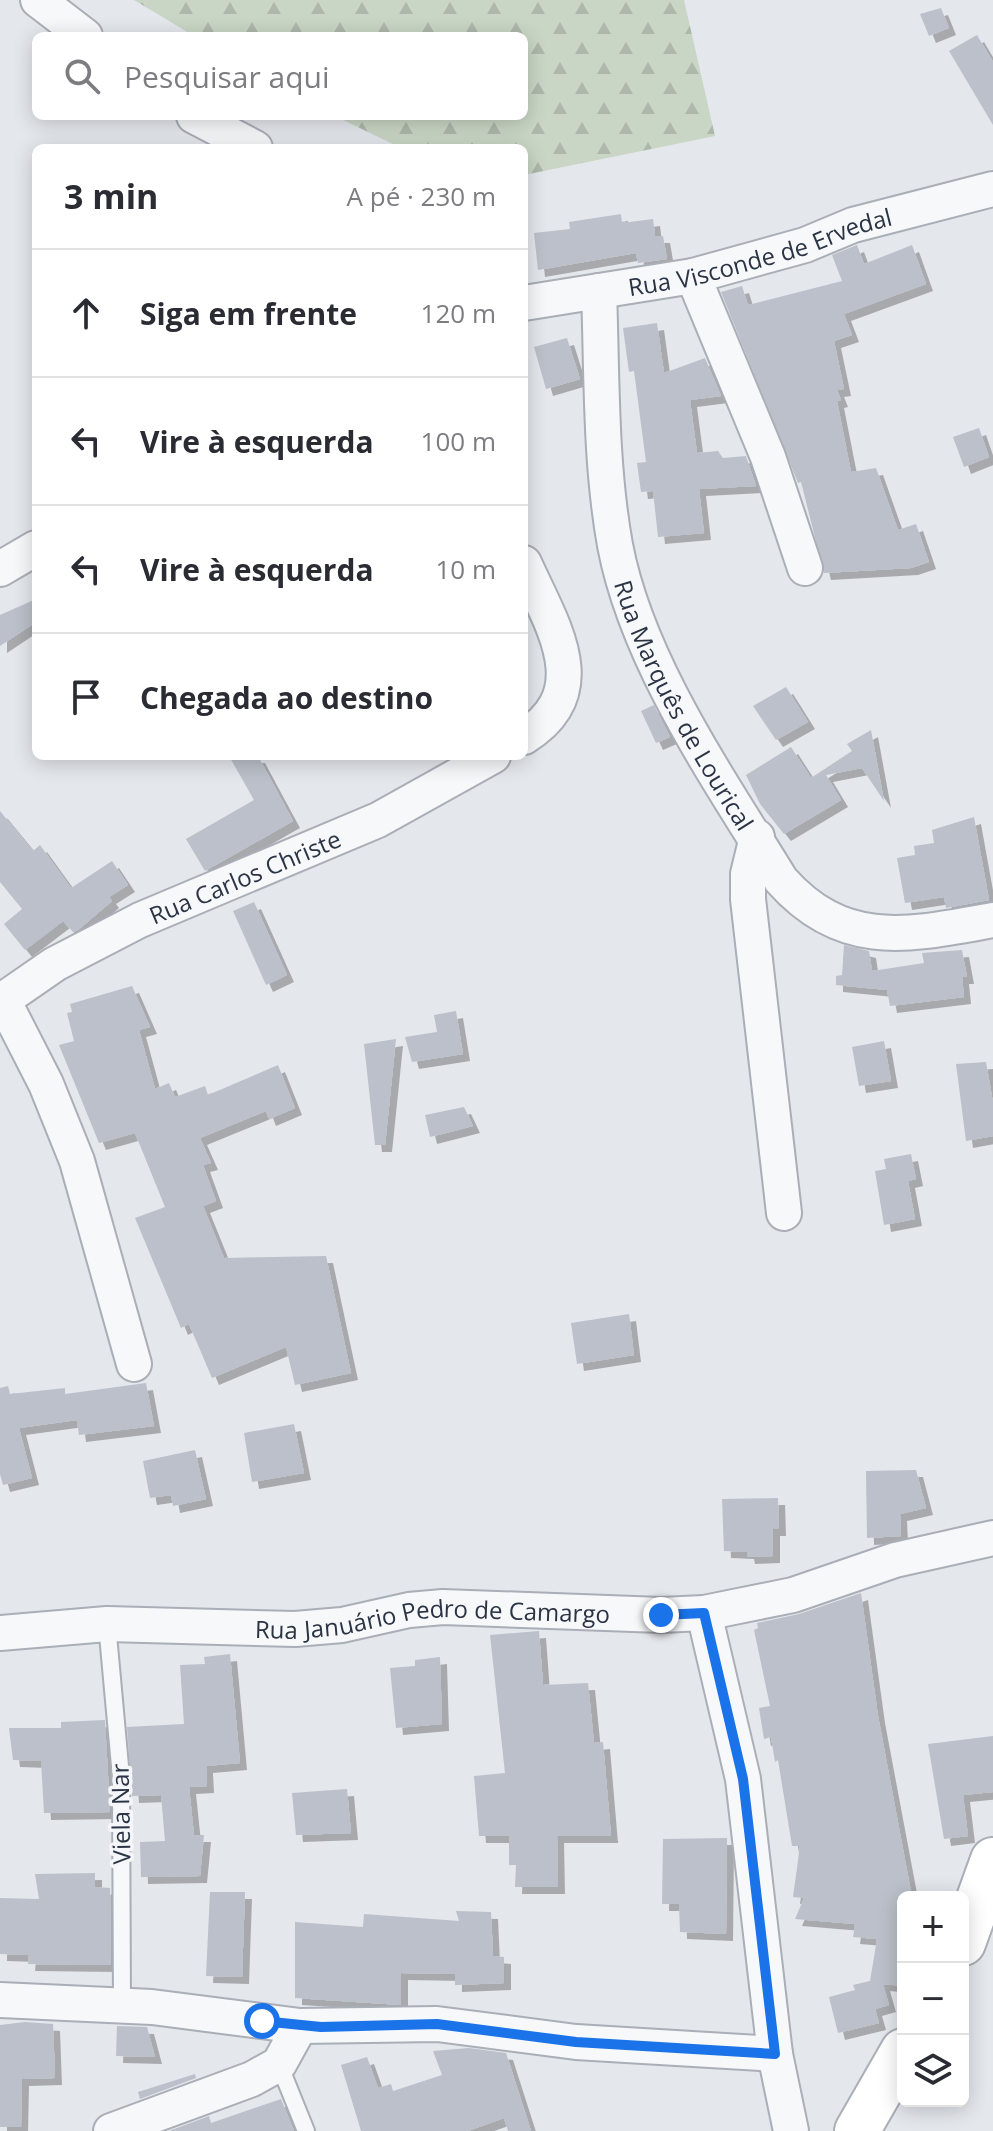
<!DOCTYPE html>
<html lang="pt">
<head>
<meta charset="utf-8">
<style>
  :root { --surface:#fff; --page:#f2f2f3; --text:#2b2b33; --muted:#7c7c81; --line:#e1e1e2 }
  body { margin:0; font-family:"Open Sans",sans-serif; background:var(--page); color:var(--text) }
  .controls { position:absolute; right:24px; bottom:24px; display:grid; overflow:hidden; border-radius:12px; box-shadow:0 4px 20px #0003 }
  .controls button { width:72px; height:72px; display:grid; place-items:center; padding:0; border:0; border-bottom:2px solid var(--line); background:var(--surface); color:var(--text); font:40px sans-serif }
  .stop { position:absolute; width:24px; height:24px; margin:-18px; border:6px solid #1a73e8; border-radius:50%; background:#fff }
  .stop.end { background:#1a73e8; border-color:#fff; box-shadow:0 2px 8px #0008 }
  .list { margin:0; padding:0; list-style:none }
  h2 { display:flex; justify-content:space-between; align-items:center; height:104px; margin:0; padding:0 32px; font-size:34px }
  h2 small { font-size:26px; font-weight:400; color:var(--muted) }
  .list li { display:grid; grid-template-columns:52px 1fr auto; gap:24px; align-items:center; box-sizing:border-box; height:128px; padding:0 32px; border-top:2px solid var(--line) }
  .list b { display:block; font-size:30px; white-space:nowrap }
  .list em { font-size:26px; font-style:normal; color:var(--muted) }
  .icon { flex:none; width:44px; height:44px; fill:none; stroke:currentColor; stroke-width:2; stroke-linecap:round; stroke-linejoin:round }
  .map { position:relative; flex:none; width:993px; height:2131px; overflow:hidden }
  .search { position:absolute; background:var(--surface); box-shadow:0 4px 20px #0003; left:32px; top:32px; width:496px; height:88px; display:flex; align-items:center; gap:20px; box-sizing:border-box; padding:0 28px; border-radius:12px; color:var(--muted); font-size:30px }
  .panel { position:absolute; background:var(--surface); box-shadow:0 4px 20px #0003; left:32px; top:144px; width:496px; height:616px; border-radius:12px }
  .map>svg:first-child { display:block }
  .forest { fill:url(#forest-firs) }
  .building { fill:#bbc0ca; filter:url(#shadow) }
  .lines { fill:none; stroke-linecap:round; stroke-linejoin:round }
  .service-casing { stroke:#a9aeb7; stroke-width:20 }
  .minor-casing { stroke:#a9aeb7; stroke-width:38 }
  .secondary-casing { stroke:#a9aeb7; stroke-width:48 }
  .service { stroke:#f7f8fa; stroke-width:16 }
  .minor { stroke:#f7f8fa; stroke-width:34 }
  .secondary { stroke:#fff; stroke-width:44 }
  .route { stroke:#1a73e8; stroke-width:10 }
  .labels { text-anchor:middle; dominant-baseline:central; stroke-width:7; stroke-linejoin:round; paint-order:stroke }
  .street-label { font-size:24px; fill:#2b3445; stroke:#f4f6f9 }
</style>
</head>
<body>
<div class="map">
<svg width="993" height="2131" viewBox="0 0 993 2131">
  <defs>
    <pattern id="forest-firs" width="22" height="20" patternUnits="userSpaceOnUse" patternTransform="scale(2)"><rect width="22" height="20" fill="#c9d6c5"/><path d="M5 1l3.5 6h-7zM16 11l3.5 6h-7z" fill="#adb8ab"/></pattern>
    <filter id="shadow"><feDropShadow dx="7" dy="7" stdDeviation="0" flood-color="#0004"/></filter>
  </defs>
  <rect width="100%" height="100%" fill="#e4e7ec"/>
  <path class="forest" d="M 134,0 L 684,0 L 715,136 L 524,175 L 524,148 L 401,148 L 335,116 L 524,116 L 524,36 L 194,36 Z"/>
  <g class="building">
    <path d="M 941,8 L 949,28 L 929,36 L 920,14 Z"/>
    <path d="M 977,35 L 993,62 L 993,125 L 949,51 Z"/>
    <path d="M 621,214 L 622,223 L 653,219 L 655,236 L 663,236 L 667,259 L 638,263 L 636,253 L 538,270 L 534,233 L 570,229 L 569,222 Z"/>
    <path d="M 857,245 L 864,264 L 912,245 L 926,284 L 844,314 L 852,335 L 834,341 L 844,389 L 837,390 L 841,400 L 837,401 L 851,472 L 876,468 L 898,530 L 916,524 L 929,562 L 911,568 L 824,573 L 801,482 L 798,483 L 721,292 L 742,286 L 748,305 L 842,281 L 832,255 Z"/>
    <path d="M 657,323 L 664,373 L 705,358 L 721,396 L 690,400 L 697,453 L 718,451 L 723,458 L 746,456 L 756,486 L 699,489 L 704,533 L 658,537 L 653,491 L 641,492 L 637,463 L 646,462 L 634,371 L 629,372 L 623,328 Z"/>
    <path d="M 567,338 L 580,379 L 546,389 L 534,347 Z"/>
    <path d="M 979,428 L 989,457 L 964,467 L 953,437 Z"/>
    <path d="M 36,599 L 36,622 L 0,646 L 0,615 Z"/>
    <path d="M 786,687 L 808,722 L 776,740 L 753,706 Z"/>
    <path d="M 654,705 L 670,737 L 656,743 L 641,711 Z"/>
    <path d="M 871,730 L 884,801 L 862,768 L 826,775 L 841,800 L 784,834 L 760,804 L 746,775 L 791,747 L 811,778 L 852,751 L 847,744 Z"/>
    <path d="M 229,756 L 258,756 L 293,821 L 205,871 L 186,839 L 254,800 Z"/>
    <path d="M 0,811 L 33,851 L 40,845 L 71,888 L 112,861 L 128,885 L 109,897 L 112,901 L 78,930 L 73,932 L 63,921 L 25,950 L 4,924 L 22,909 L 0,882 Z"/>
    <path d="M 974,817 L 989,900 L 946,908 L 944,897 L 905,903 L 897,858 L 915,855 L 914,846 L 934,843 L 932,830 Z"/>
    <path d="M 254,902 L 287,975 L 266,985 L 233,911 Z"/>
    <path d="M 844,945 L 869,951 L 872,971 L 924,963 L 922,953 L 962,950 L 967,977 L 962,977 L 964,997 L 890,1006 L 887,990 L 836,985 L 836,976 L 842,975 Z"/>
    <path d="M 132,986 L 150,1027 L 139,1030 L 155,1089 L 169,1083 L 175,1097 L 205,1086 L 208,1095 L 278,1065 L 295,1108 L 269,1119 L 266,1111 L 200,1138 L 211,1163 L 203,1165 L 216,1201 L 203,1206 L 224,1258 L 326,1256 L 351,1373 L 295,1385 L 286,1347 L 212,1378 L 189,1324 L 181,1328 L 135,1218 L 165,1207 L 135,1133 L 99,1143 L 59,1045 L 74,1041 L 67,1013 L 72,1012 L 70,1004 Z"/>
    <path d="M 456,1011 L 463,1054 L 412,1062 L 405,1037 L 437,1032 L 434,1015 Z"/>
    <path d="M 396,1039 L 385,1145 L 375,1145 L 364,1044 Z"/>
    <path d="M 884,1041 L 891,1081 L 859,1086 L 852,1047 Z"/>
    <path d="M 986,1062 L 993,1103 L 993,1136 L 966,1141 L 956,1064 Z"/>
    <path d="M 464,1107 L 473,1126 L 430,1137 L 425,1115 Z"/>
    <path d="M 911,1154 L 916,1179 L 908,1181 L 915,1219 L 884,1225 L 875,1171 L 886,1169 L 884,1159 Z"/>
    <path d="M 629,1314 L 634,1355 L 577,1364 L 571,1323 Z"/>
    <path d="M 146,1383 L 154,1426 L 79,1435 L 77,1420 L 19,1428 L 32,1478 L 3,1485 L 0,1474 L 0,1388 L 8,1386 L 10,1394 L 65,1388 L 65,1394 Z"/>
    <path d="M 294,1424 L 304,1473 L 252,1482 L 244,1433 Z"/>
    <path d="M 195,1450 L 206,1499 L 173,1506 L 171,1495 L 150,1498 L 143,1461 Z"/>
    <path d="M 916,1470 L 926,1508 L 900,1514 L 901,1536 L 867,1538 L 866,1471 Z"/>
    <path d="M 778,1498 L 779,1529 L 773,1529 L 773,1556 L 748,1557 L 747,1552 L 724,1551 L 722,1499 Z"/>
    <path d="M 861,1593 L 878,1716 L 912,1897 L 903,1897 L 903,1986 L 883,1984 L 889,2005 L 875,2009 L 879,2023 L 838,2033 L 829,1997 L 855,1990 L 853,1985 L 870,1981 L 877,1939 L 853,1937 L 855,1924 L 795,1919 L 804,1898 L 793,1897 L 800,1846 L 792,1846 L 778,1760 L 775,1762 L 771,1737 L 764,1739 L 759,1708 L 770,1706 L 754,1630 L 758,1628 L 757,1623 L 799,1614 Z"/>
    <path d="M 539,1631 L 543,1685 L 588,1683 L 594,1743 L 603,1742 L 611,1836 L 557,1836 L 558,1887 L 515,1887 L 516,1865 L 509,1865 L 509,1836 L 479,1836 L 474,1776 L 505,1773 L 490,1635 Z"/>
    <path d="M 230,1654 L 240,1763 L 206,1766 L 207,1786 L 189,1787 L 194,1835 L 204,1835 L 200,1876 L 141,1877 L 140,1842 L 165,1841 L 161,1795 L 132,1796 L 127,1727 L 184,1724 L 180,1665 L 205,1664 L 204,1657 Z"/>
    <path d="M 440,1657 L 442,1724 L 396,1728 L 390,1668 L 415,1666 L 415,1660 Z"/>
    <path d="M 105,1720 L 110,1812 L 44,1813 L 41,1761 L 13,1760 L 9,1728 L 61,1728 L 61,1722 Z"/>
    <path d="M 993,1736 L 993,1792 L 963,1795 L 968,1836 L 944,1839 L 928,1744 Z"/>
    <path d="M 347,1789 L 351,1833 L 296,1835 L 292,1793 Z"/>
    <path d="M 727,1838 L 726,1934 L 680,1932 L 679,1904 L 662,1904 L 663,1839 Z"/>
    <path d="M 95,1873 L 95,1887 L 110,1888 L 111,1965 L 28,1964 L 29,1955 L 0,1954 L 0,1898 L 39,1899 L 35,1874 Z"/>
    <path d="M 210,1892 L 245,1892 L 242,1977 L 206,1976 Z"/>
    <path d="M 456,1911 L 491,1912 L 493,1956 L 504,1957 L 504,1983 L 455,1985 L 455,1974 L 401,1973 L 401,2005 L 295,1998 L 295,1922 L 363,1927 L 364,1914 L 459,1921 Z"/>
    <path d="M 25,2022 L 53,2024 L 55,2078 L 22,2079 L 21,2127 L 0,2127 L 0,2025 Z"/>
    <path d="M 117,2026 L 147,2027 L 155,2057 L 116,2056 Z"/>
    <path d="M 469,2048 L 506,2053 L 531,2131 L 508,2131 L 504,2118 L 468,2131 L 361,2131 L 341,2065 L 367,2057 L 378,2088 L 391,2084 L 393,2091 L 442,2075 L 433,2051 Z"/>
    <path d="M 195,2074 L 196,2078 L 140,2099 L 138,2092 Z"/>
    <path d="M 281,2099 L 294,2131 L 169,2131 L 209,2116 L 211,2123 Z"/>
  </g>
  <g class="lines">
    <g class="service-casing">
      <g id="service">
        <path d="M 107,1624 L 121,1777 L 122,2005"/>
        <path d="M 279,2064 L 306,2131"/>
      </g>
    </g>
    <g class="minor-casing">
      <g id="minor">
        <path d="M 38,0 L 85,36"/>
        <path d="M 194,116 L 255,148"/>
        <path d="M 693,276 L 768,457 L 805,568"/>
        <path id="s1" d="M 599,291 C 602,374 600,462 615,545 C 637,662 719,779 781,880 C 844,951 909,935 993,920"/>
        <path id="s2" d="M 524,303 L 693,276 L 805,245 L 853,225 L 993,189"/>
        <path d="M 524,563 C 551,624 598,691 524,737"/>
        <path d="M 0,569 L 36,548"/>
        <path d="M 757,837 L 748,874 L 748,899 L 784,1213"/>
        <path d="M 3,1000 L 46,1084 L 77,1161 L 134,1364"/>
        <path id="s3" d="M 0,1002 L 55,964 L 140,920 L 378,820 L 493,756"/>
        <path d="M 704,1613 L 743,1779 L 775,2054 L 791,2131"/>
        <path id="s4" d="M 0,1633 L 107,1624 L 295,1629 L 342,1625 L 409,1610 L 443,1607 L 661,1615 L 704,1613 L 793,1595 L 895,1560 L 993,1538"/>
        <path d="M 0,2000 L 152,2007 L 300,2026 L 437,2024 L 576,2042 L 775,2054"/>
        <path d="M 111,2131 L 252,2079 L 279,2064 L 300,2026"/>
      </g>
    </g>
    <g class="secondary-casing">
      <g id="secondary">
        <path d="M 963,1943 L 993,1860"/>
        <path d="M 857,2131 L 903,2051"/>
      </g>
    </g>
    <use href="#service" class="service"/>
    <use href="#minor" class="minor"/>
    <use href="#secondary" class="secondary"/>
  </g>
  <g class="lines">
    <path class="route" d="M 262,2021 L 321,2027 L 437,2024 L 576,2042 L 775,2054 L 743,1779 L 704,1613 L 661,1615"/>
  </g>
  <g class="labels">
    <g class="street-label">
      <text stroke="none"><textPath href="#s2" startOffset="242">Rua Visconde de Ervedal</textPath></text>
      <text stroke="none"><textPath href="#s1" startOffset="430">Rua Marquês de Lourical</textPath></text>
      <text stroke="none"><textPath href="#s3" startOffset="276">Rua Carlos Christe</textPath></text>
      <text stroke="none"><textPath href="#s4" startOffset="434">Rua Januário Pedro de Camargo</textPath></text>
      <text transform="translate(120 1814) rotate(-91)">Viela Nar</text>
    </g>
  </g>
</svg>
<div class="controls">
<button>+</button>
<button>−</button>
<button><svg class="icon" aria-label="layers" viewBox="0 0 24 24"><path d="M12 4l9 5-9 5-9-5zM3 14l9 5 9-5"/></svg></button>
</div>
<div class="stop" style="left:262px;top:2021px"></div>
<div class="stop end" style="left:661px;top:1615px"></div>
<div class="search"><svg class="icon" aria-label="search" viewBox="0 0 24 24"><circle cx="10" cy="10" r="6"/><path d="M15 15l6 6"/></svg>Pesquisar aqui</div>
<section class="panel">
<h2>3 min<small>A pé · 230 m</small></h2>
<ul class="list">
<li><svg class="icon" aria-label="ahead" viewBox="0 0 24 24"><path d="M12 20V5M6 11l6-6 6 6"/></svg><div><b>Siga em frente</b></div><em>120 m</em></li>
<li><svg class="icon" aria-label="left" viewBox="0 0 24 24"><path d="M17 20v-9H6M10 6l-5 5 5 5"/></svg><div><b>Vire à esquerda</b></div><em>100 m</em></li>
<li><svg class="icon" aria-label="left" viewBox="0 0 24 24"><path d="M17 20v-9H6M10 6l-5 5 5 5"/></svg><div><b>Vire à esquerda</b></div><em>10 m</em></li>
<li><svg class="icon" aria-label="arrive" viewBox="0 0 24 24"><path d="M6 21V4h12l-3 4 3 4H6"/></svg><div><b>Chegada ao destino</b></div></li>
</ul>
</section>
</div>
</body>
</html>
